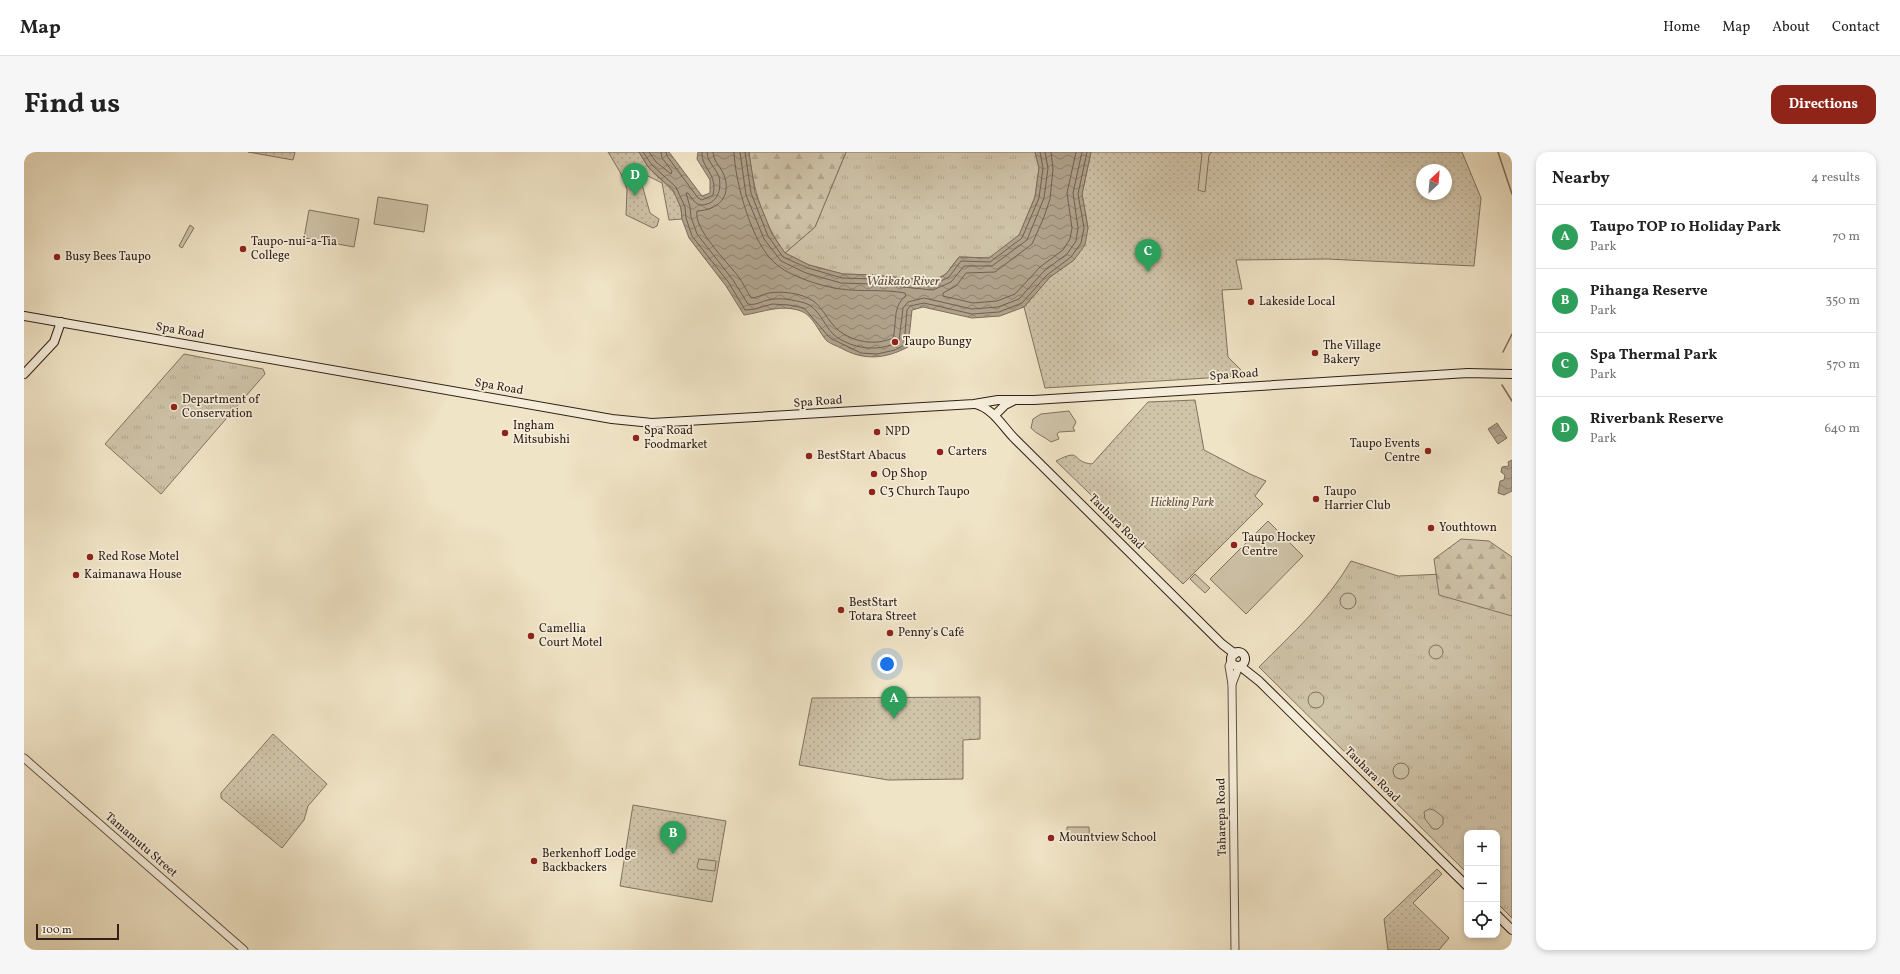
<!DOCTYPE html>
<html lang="en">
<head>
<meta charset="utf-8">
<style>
  :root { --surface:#fff; --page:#f6f6f6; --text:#222; --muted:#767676; --line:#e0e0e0; --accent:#8f2418 }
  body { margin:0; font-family:Vollkorn,serif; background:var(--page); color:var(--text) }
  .controls { position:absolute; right:12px; bottom:12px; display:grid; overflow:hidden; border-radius:8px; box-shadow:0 2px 6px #0003 }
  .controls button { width:36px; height:36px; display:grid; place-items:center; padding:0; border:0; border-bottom:1px solid var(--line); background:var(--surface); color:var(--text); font:20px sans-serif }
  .compass { position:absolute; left:1392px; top:12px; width:36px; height:36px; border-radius:50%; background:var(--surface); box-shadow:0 2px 6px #0003; rotate:26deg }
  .scale { position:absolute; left:12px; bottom:10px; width:83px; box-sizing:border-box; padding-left:4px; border:2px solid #302017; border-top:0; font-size:11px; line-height:14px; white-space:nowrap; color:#302017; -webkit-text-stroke:3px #f5edda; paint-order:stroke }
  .you { position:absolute; left:863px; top:512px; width:14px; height:14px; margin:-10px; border:3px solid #fff; border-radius:50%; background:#1a73e8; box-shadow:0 0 0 6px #1a73e833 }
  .badge { display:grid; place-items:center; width:26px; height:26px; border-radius:50%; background:var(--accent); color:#fff; font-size:13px; font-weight:700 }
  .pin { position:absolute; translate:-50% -33px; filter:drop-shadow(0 1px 2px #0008) }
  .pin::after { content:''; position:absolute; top:21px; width:14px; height:12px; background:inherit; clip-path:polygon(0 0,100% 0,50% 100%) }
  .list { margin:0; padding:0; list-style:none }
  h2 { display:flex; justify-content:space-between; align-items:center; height:52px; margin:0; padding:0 16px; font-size:17px }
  h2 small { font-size:13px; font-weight:400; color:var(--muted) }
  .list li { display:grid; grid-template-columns:26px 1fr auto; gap:12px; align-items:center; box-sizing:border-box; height:64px; padding:0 16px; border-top:1px solid var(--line) }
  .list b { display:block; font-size:15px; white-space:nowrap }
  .list p { margin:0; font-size:13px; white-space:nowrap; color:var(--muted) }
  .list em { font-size:13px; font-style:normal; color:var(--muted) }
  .icon { flex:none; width:22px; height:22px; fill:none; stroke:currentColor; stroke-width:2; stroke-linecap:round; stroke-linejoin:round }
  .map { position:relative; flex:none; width:1488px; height:798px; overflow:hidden; border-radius:12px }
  header { display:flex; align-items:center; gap:24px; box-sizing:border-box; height:56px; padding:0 20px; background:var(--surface); border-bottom:1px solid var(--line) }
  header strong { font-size:19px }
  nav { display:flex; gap:22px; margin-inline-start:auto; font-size:14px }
  .intro { display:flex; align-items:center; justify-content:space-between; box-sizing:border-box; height:96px; padding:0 24px }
  h1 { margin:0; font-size:28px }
  .button { padding:10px 18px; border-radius:12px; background:var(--accent); color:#fff; font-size:14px; font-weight:700 }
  main { display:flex; gap:24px; padding:0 24px }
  aside { flex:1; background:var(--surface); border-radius:12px; box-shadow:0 2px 6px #0003 }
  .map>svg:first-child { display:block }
  .grass { fill:url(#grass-tufts); stroke:#807260 }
  .forest { fill:url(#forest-firs); stroke:#807260 }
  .park { fill:url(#park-dots); stroke:#807260; fill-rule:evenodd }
  .pitch { fill:#cfc3a8; stroke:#807260 }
  .water { fill:url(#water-waves); stroke:#7c6d5c }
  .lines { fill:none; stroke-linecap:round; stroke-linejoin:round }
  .shore { stroke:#706050; stroke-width:1 }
  .stream { stroke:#7c6d5c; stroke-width:1.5 }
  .tertiary-casing { stroke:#605143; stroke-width:9 }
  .secondary-casing { stroke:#302017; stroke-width:10 }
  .tertiary { stroke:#f5edda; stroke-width:7 }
  .secondary { stroke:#f5edda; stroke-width:8 }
  .poi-dot { fill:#8f2418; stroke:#f5edda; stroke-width:1.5 }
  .labels { text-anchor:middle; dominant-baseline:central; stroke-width:3.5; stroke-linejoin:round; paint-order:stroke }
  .poi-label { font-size:12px; fill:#302017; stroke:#f5edda; text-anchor:start }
  .street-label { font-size:12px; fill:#302017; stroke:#f5edda }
  .park-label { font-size:12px; font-style:italic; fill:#605142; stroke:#f5edda }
  .water-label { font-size:13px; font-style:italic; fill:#5c4d3f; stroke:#f5edda }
</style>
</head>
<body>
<header>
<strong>Map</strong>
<nav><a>Home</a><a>Map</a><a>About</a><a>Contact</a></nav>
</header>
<div class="intro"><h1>Find us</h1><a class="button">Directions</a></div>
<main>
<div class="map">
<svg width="1488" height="798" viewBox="0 0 1488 798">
  <defs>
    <pattern id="grass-tufts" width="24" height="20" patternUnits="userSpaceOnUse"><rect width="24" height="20" fill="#cfc3a8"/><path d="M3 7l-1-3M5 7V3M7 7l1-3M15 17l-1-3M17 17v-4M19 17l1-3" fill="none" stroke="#b2a790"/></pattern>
    <pattern id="forest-firs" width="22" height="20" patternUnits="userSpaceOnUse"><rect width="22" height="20" fill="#cfc3a8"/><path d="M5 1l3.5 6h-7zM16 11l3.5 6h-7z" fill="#b2a790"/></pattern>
    <pattern id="park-dots" width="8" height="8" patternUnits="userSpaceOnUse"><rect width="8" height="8" fill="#cfc3a8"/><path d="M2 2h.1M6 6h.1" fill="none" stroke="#b2a790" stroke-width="1.8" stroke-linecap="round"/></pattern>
    <pattern id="water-waves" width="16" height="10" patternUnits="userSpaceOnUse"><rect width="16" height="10" fill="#afa18a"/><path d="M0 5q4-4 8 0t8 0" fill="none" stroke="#8f8370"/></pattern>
  </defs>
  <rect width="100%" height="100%" fill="#f0e4c6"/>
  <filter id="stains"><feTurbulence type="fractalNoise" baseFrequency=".005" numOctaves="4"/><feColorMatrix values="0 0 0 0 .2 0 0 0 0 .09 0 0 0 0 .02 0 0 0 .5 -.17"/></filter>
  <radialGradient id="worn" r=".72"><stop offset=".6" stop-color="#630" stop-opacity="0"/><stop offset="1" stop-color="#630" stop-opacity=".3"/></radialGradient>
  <g class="grass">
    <path d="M 822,0 L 1011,0 L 1015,16 L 1011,45 L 995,84 L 965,106 L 935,105 L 922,122 L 910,129 L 849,123 L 819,122 L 785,113 L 761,101 L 791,75 Z"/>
    <path d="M 160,202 L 239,217 L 241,222 L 137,342 L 81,292 Z"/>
    <path d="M 1327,409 L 1374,424 L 1488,419 L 1488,766 L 1473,751 L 1473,681 L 1443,681 L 1443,721 L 1235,515 C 1268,482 1303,450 1327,409 Z"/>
  </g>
  <g class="forest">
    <path d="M 725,0 L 822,0 L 791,75 L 761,101 C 739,71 729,37 725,0 Z"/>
    <path d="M 1437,387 L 1465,389 L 1488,405 L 1488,464 L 1415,443 L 1410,407 Z"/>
  </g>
  <g class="park">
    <path d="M 224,0 L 271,0 L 269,8 Z"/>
    <path d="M 584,0 L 615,0 C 618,5 621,11 625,16 C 641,34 657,38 658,67 L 645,68 L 638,31 L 622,23 L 617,29 L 626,61 L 635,67 L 633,74 L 629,76 L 602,63 L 603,37 L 596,20 Z"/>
    <path d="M 1067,0 L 1438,0 L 1457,46 L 1450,114 L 1303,107 L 1212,108 L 1218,137 L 1198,138 L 1204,205 L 1218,219 L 1216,224 L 1021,236 L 1000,155 L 1026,125 L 1050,108 L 1064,76 L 1058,42 ZM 1398,18 L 1422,18 L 1422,42 L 1398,42 Z"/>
    <path d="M 1171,248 L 1180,298 L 1226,322 L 1242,329 L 1231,344 L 1239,352 L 1159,432 L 1032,309 C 1059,295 1046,310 1068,312 L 1124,250 Z"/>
    <path d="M 956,545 L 956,587 L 939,588 L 939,627 L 864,628 L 775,613 L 788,546 Z"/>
    <path d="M 249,582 L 303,632 L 284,654 L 280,668 L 258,696 L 197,646 L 197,641 Z"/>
    <path d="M 609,653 L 702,669 L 688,750 L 596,734 Z"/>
    <path d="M 1413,717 L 1418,722 L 1389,751 L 1425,786 L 1415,798 L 1364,798 L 1360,767 Z"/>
  </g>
  <g class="pitch">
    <path d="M 1175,0 L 1188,0 L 1185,3 L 1181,40 L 1174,38 L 1178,2 Z"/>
    <path d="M 354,45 L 404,53 L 400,80 L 350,72 Z"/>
    <path d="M 285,58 L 335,67 L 330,95 L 280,86 Z"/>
    <path d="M 166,73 L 170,76 L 158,96 L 155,94 Z"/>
    <path d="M 1045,259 L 1052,270 L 1049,276 L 1051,279 L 1035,280 L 1033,282 L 1035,287 L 1027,290 C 1021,285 1012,282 1007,276 L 1009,267 L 1017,262 Z"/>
    <path d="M 1244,369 L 1279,404 L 1222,462 L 1186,427 Z"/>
    <path d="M 1171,422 L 1186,436 L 1181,441 L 1166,427 Z"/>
    <circle cx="1324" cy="449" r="8"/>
    <circle cx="1412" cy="500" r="7"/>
    <circle cx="1292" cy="548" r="8"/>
    <circle cx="1377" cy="619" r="8"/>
    <path d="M 1405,657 L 1410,658 L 1419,665 L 1419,672 L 1414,677 L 1409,677 L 1401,667 L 1400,660 Z"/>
    <path d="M 1043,675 L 1065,675 L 1066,689 L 1043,689 Z"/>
    <path d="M 675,707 L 692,709 L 691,719 L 674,717 L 673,714 Z"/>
  </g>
  <g class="water">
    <path d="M 615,0 L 645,0 L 678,44 L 686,41 L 686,28 L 673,7 L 674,0 L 725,0 L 731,40 L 748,82 L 761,101 L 785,113 L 819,122 L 849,123 L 910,129 L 922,122 L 935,105 L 965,106 L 995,83 L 1011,45 L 1015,16 L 1011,0 L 1067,0 L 1058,42 L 1064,76 L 1061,93 L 1050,108 L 1026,125 L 1000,155 L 976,164 L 948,166 L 899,155 L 888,158 L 884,195 C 861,207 840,209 817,196 C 813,194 807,192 803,189 C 795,181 789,163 777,159 C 757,152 740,160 720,163 L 702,134 L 665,86 L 658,67 L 657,56 L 649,38 L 625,16 Z"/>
    <path d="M 1473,271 L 1483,286 L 1474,292 L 1464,277 Z"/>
    <path d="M 1488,308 L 1488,339 L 1480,343 L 1474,341 L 1476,329 L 1480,328 L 1481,323 L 1477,320 L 1478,315 L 1485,314 L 1484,310 Z"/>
  </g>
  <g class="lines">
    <g class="shore">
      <path d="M 619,0 L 628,13 L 652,35 L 661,55 L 662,66 L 668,84 L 705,131 L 721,158 L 731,157 L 748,152 L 765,153 L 780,156 L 806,186 L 837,201 L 853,202 L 871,198 L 880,193 L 883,158 L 886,154 L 900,151 L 948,162 L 975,160 L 998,151 L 1023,123 L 1047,105 L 1057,91 L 1060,76 L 1054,42 L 1063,0"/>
      <path d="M 625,0 L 632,10 L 647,22 L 648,19 L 638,6 L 637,0"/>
      <path d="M 642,0 L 643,4 L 674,46 L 678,48 L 689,43 C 694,21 677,17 678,0"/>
      <path d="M 683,0 C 683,10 692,16 695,25 C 698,38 693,52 678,53 C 671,53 668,46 664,41 L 662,41 L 666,55 L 667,65 L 673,82 L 709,128 L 724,152 C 731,154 738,149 744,148 C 755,145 770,148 781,151 C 794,155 800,173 809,182 C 826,197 856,201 875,189 L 879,156 L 884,150 L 900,146 L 948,157 L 974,155 L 995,147 L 1020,119 L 1043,102 L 1052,89 L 1054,76 L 1049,41 L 1058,0"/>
      <path d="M 689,0 C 689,9 697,15 700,23 C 708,45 694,58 673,59 C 669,76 703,110 714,124 C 719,131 723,139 727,146 C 733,146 739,142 745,141 C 756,139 774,141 784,146 C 798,152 803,169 814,178 C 829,190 851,194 869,186 C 873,172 868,154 882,144 L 881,141 C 860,137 838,140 817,137 C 799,135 765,124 752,112 C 728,93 711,30 710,0"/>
      <path d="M 716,0 L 722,43 L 740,87 L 757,109 L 782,121 L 817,131 L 849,132 L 909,138 L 927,130 L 940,114 L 968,114 L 1003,88 L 1020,46 L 1024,16 L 1021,0"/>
      <path d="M 721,0 L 727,41 L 744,84 L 759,105 L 784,116 L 818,126 L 849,127 L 909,133 L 925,125 L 937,109 L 966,110 L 998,86 L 1015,46 L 1019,16 L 1016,0"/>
      <path d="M 1027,0 L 1029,17 L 1026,47 L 1020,65 L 1008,92 L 971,120 L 942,121 L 932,134 L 919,141 L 919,144 L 949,151 L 973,149 L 991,142 L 1016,115 L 1039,98 L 1046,87 L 1048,76 L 1043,41 L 1052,0"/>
    </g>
    <g class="stream">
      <path d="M 1474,0 L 1488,42"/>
      <path d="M 1486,0 L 1488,6"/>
      <path d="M 1479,200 L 1488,182"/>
      <path d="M 1478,233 L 1488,249"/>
    </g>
    <g class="tertiary-casing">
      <g id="tertiary">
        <path d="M 1208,507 L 1205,514 L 1208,532 L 1211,798"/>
        <path d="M 1208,532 L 1215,514"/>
        <path d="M 0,606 L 220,798"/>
      </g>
    </g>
    <g class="secondary-casing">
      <g id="secondary">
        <path d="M 0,164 L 588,267 L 628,271 L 950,252 L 974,248 L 1010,248 L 1444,221 L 1488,222"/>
        <path d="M 0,222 L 30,190 L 37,170"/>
        <path d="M 951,252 C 970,257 978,274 991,287 L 1198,492 L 1211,502"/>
        <path d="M 971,263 L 981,253 L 989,249"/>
        <circle cx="1214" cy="507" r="7"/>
        <path d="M 1216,514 L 1235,529 L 1443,734"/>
        <path d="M 1473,763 L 1488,778"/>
      </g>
    </g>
    <use href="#tertiary" class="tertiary"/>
    <use href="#secondary" class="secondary"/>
  </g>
  <g class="poi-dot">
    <circle cx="219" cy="97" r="4"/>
    <circle cx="33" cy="105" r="4"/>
    <circle cx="1227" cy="150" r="4"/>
    <circle cx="871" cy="190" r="4"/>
    <circle cx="1291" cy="201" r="4"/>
    <circle cx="150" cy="255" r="4"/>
    <circle cx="853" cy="280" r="4"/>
    <circle cx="481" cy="281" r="4"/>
    <circle cx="612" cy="286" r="4"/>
    <circle cx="1404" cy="299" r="4"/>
    <circle cx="916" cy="300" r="4"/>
    <circle cx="785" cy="304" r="4"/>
    <circle cx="850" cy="322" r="4"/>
    <circle cx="848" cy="340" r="4"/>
    <circle cx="1292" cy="347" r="4"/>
    <circle cx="1407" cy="376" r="4"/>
    <circle cx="1210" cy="393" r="4"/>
    <circle cx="66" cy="405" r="4"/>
    <circle cx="52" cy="423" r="4"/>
    <circle cx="817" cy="458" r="4"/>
    <circle cx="866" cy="481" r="4"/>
    <circle cx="507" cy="484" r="4"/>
    <circle cx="1027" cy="686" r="4"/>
    <circle cx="510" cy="709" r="4"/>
  </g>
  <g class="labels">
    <g class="poi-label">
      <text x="227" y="90">Taupo-nui-a-Tia<tspan x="227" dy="14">College</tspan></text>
      <text x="41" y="105">Busy Bees Taupo</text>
      <text x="1235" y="150">Lakeside Local</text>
      <text x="879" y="190">Taupo Bungy</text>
      <text x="1299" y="194">The Village<tspan x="1299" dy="14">Bakery</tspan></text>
      <text x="158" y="248">Department of<tspan x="158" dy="14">Conservation</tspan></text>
      <text x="489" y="274">Ingham<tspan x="489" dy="14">Mitsubishi</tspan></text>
      <text x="620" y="279">Spa Road<tspan x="620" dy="14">Foodmarket</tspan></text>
      <text x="861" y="280">NPD</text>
      <text x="1396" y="292" text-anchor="end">Taupo Events<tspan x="1396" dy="14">Centre</tspan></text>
      <text x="924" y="300">Carters</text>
      <text x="793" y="304">BestStart Abacus</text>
      <text x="858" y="322">Op Shop</text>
      <text x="856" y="340">C3 Church Taupo</text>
      <text x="1300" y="340">Taupo<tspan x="1300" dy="14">Harrier Club</tspan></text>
      <text x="1415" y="376">Youthtown</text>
      <text x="1218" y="386">Taupo Hockey<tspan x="1218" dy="14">Centre</tspan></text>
      <text x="74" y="405">Red Rose Motel</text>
      <text x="60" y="423">Kaimanawa House</text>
      <text x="825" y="451">BestStart<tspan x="825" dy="14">Totara Street</tspan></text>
      <text x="515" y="477">Camellia<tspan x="515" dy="14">Court Motel</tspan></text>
      <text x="874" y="481">Penny's Café</text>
      <text x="1035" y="686">Mountview School</text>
      <text x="518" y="702">Berkenhoff Lodge<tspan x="518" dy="14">Backbackers</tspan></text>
    </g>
    <g class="street-label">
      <text transform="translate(156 179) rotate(10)">Spa Road</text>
      <text transform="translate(1210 223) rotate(-4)">Spa Road</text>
      <text transform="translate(475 235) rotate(10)">Spa Road</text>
      <text transform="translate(794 250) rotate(-4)">Spa Road</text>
      <text transform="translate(1092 370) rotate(45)">Tauhara Road</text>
      <text transform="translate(1348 623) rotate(45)">Tauhara Road</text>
      <text transform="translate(1198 665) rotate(-91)">Taharepa Road</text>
      <text transform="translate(117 693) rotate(41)">Tamamutu Street</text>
    </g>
    <g class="park-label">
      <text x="1158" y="351">Hickling Park</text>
    </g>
    <g class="water-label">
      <text x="879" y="130">Waikato River</text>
    </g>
  </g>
  <rect width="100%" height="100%" filter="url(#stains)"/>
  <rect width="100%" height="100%" fill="url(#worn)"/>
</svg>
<div class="controls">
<button>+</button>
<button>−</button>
<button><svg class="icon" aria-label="locate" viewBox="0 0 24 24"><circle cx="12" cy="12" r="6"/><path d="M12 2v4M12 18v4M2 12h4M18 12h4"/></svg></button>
</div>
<svg class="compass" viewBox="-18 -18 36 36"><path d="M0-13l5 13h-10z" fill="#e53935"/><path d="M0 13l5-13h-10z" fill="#767676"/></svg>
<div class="scale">100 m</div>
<div class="you"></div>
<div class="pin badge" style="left:870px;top:567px;background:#2e9e5b">A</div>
<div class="pin badge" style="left:649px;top:702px;background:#2e9e5b">B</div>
<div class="pin badge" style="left:1124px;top:120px;background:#2e9e5b">C</div>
<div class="pin badge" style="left:611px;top:44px;background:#2e9e5b">D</div>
</div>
<aside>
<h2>Nearby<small>4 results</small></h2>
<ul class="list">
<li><span class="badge" style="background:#2e9e5b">A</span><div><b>Taupo TOP 10 Holiday Park</b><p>Park</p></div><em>70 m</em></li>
<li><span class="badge" style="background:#2e9e5b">B</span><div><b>Pihanga Reserve</b><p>Park</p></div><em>350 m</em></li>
<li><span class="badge" style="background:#2e9e5b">C</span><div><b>Spa Thermal Park</b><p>Park</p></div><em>570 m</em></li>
<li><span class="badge" style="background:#2e9e5b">D</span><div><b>Riverbank Reserve</b><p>Park</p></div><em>640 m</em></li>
</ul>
</aside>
</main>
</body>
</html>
